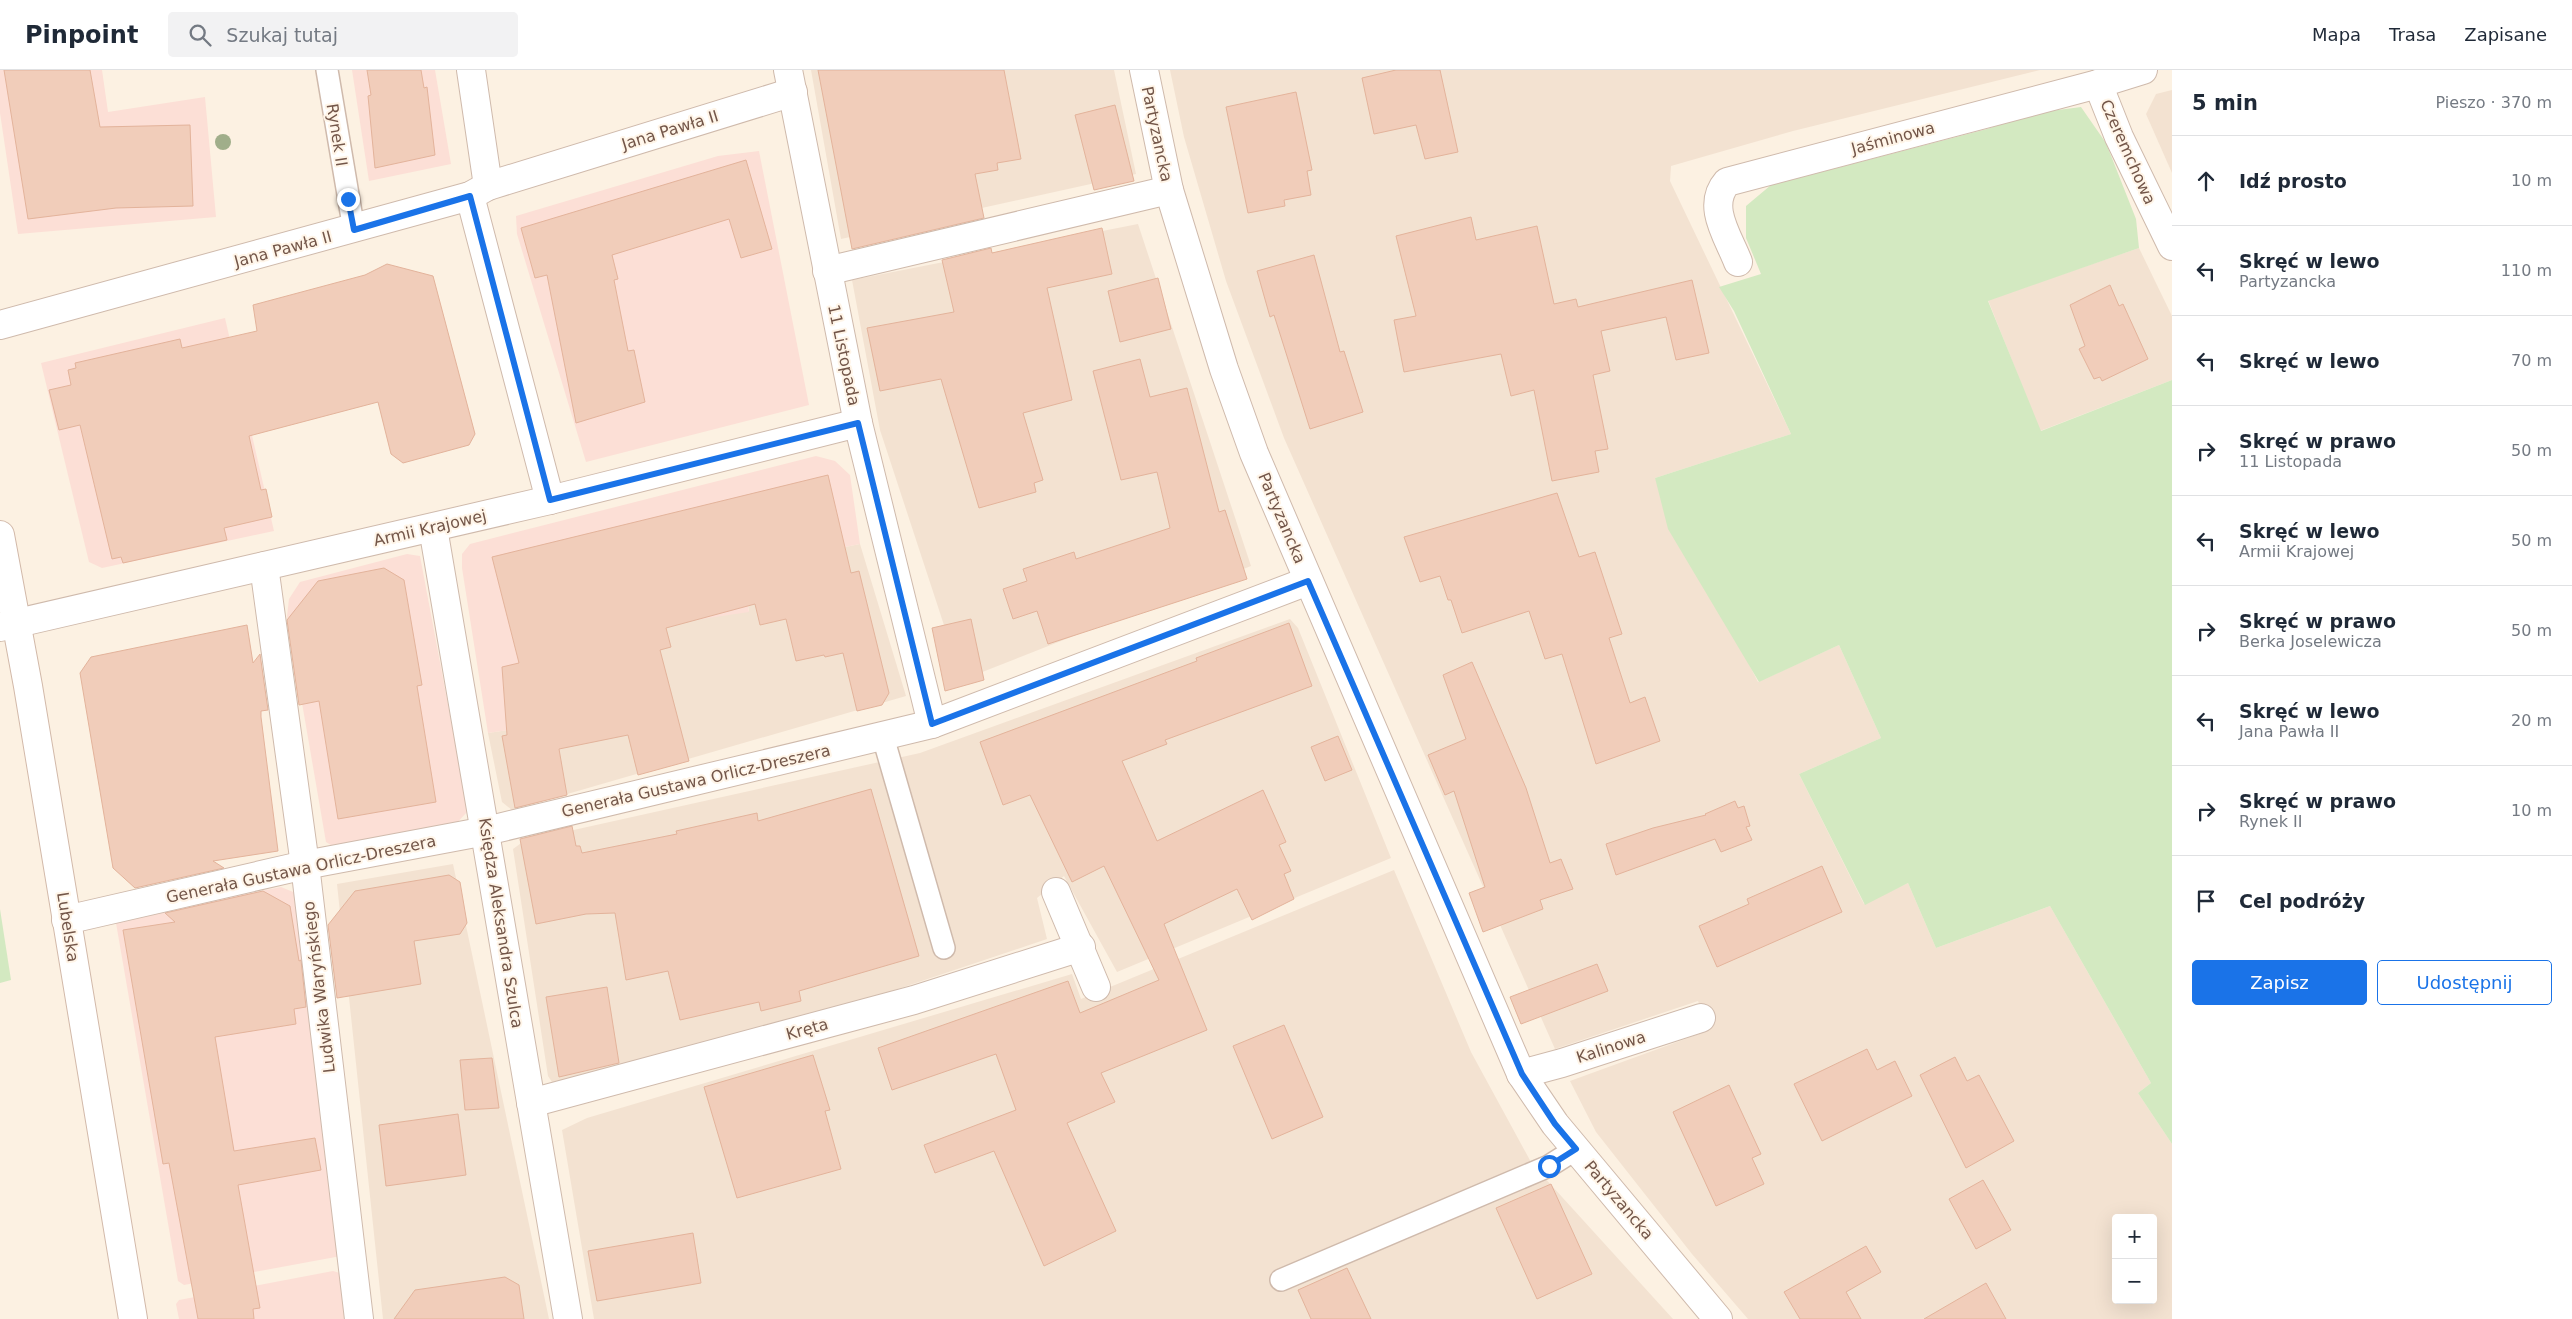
<!DOCTYPE html>
<html lang="pl">
<head>
<meta charset="utf-8">
<style>
  :root { --surface:#fff; --page:#f2f2f3; --text:#1f2937; --muted:#747a83; --line:#e0e1e3; --accent:#1a73e8 }
  body { margin:0; font-family:"DejaVu Sans",sans-serif; background:var(--page); color:var(--text) }
  .controls { position:absolute; right:15px; bottom:15px; display:grid; overflow:hidden; border-radius:5px; box-shadow:0 5px 20px #0002 }
  .controls button { width:45px; height:45px; display:grid; place-items:center; padding:0; border:0; border-bottom:1px solid var(--line); background:var(--surface); color:var(--text); font:25px sans-serif }
  .stop { position:absolute; width:15px; height:15px; margin:-11px; border:4px solid #1a73e8; border-radius:50%; background:#fff }
  .stop.end { background:#1a73e8; border-color:#fff; box-shadow:0 1px 5px #0008 }
  .list { margin:0; padding:0; list-style:none }
  h2 { display:flex; justify-content:space-between; align-items:center; height:65px; margin:0; padding:0 20px; font-size:21px }
  h2 small { font-size:16px; font-weight:400; color:var(--muted) }
  .list li { display:grid; grid-template-columns:32px 1fr auto; gap:15px; align-items:center; box-sizing:border-box; height:90px; padding:0 20px; border-top:1px solid var(--line) }
  .list b { display:block; font-size:19px; white-space:nowrap }
  .list p { margin:0; font-size:16px; white-space:nowrap; color:var(--muted) }
  .list em { font-size:16px; font-style:normal; color:var(--muted) }
  .actions { display:flex; gap:10px; padding:15px 20px }
  .actions a { flex:1; padding:11px 0; border:1px solid var(--accent); border-radius:5px; text-align:center; font-size:18px; color:var(--accent) }
  .actions .main { background:var(--accent); color:#fff }
  .icon { flex:none; width:28px; height:28px; fill:none; stroke:currentColor; stroke-width:2; stroke-linecap:round; stroke-linejoin:round }
  .map { position:relative; flex:none; width:2172px; height:1249px; overflow:hidden }
  header { display:flex; align-items:center; gap:30px; box-sizing:border-box; height:70px; padding:0 25px; background:var(--surface); border-bottom:1px solid var(--line) }
  header strong { font-size:24px }
  nav { display:flex; gap:28px; margin-inline-start:auto; font-size:18px }
  .search { width:350px; height:45px; background:var(--page); display:flex; align-items:center; gap:12px; box-sizing:border-box; padding:0 18px; border-radius:5px; color:var(--muted); font-size:19px }
  main { display:flex }
  aside { flex:1; background:var(--surface) }
  .map>svg:first-child { display:block }
  .residential { fill:#f3e2d1; fill-rule:evenodd }
  .commercial { fill:#fcdfd6 }
  .green { fill:#d3e9c1 }
  .building { fill:#f1cdba; stroke:#e3b39b }
  .lines { fill:none; stroke-linecap:round; stroke-linejoin:round }
  .service-casing { stroke:#cfbaac; stroke-width:24 }
  .minor-casing { stroke:#cfbaac; stroke-width:30 }
  .secondary-casing { stroke:#d2b9a9; stroke-width:30 }
  .service { stroke:#fff; stroke-width:21 }
  .minor { stroke:#fff; stroke-width:28 }
  .secondary { stroke:#fff; stroke-width:28 }
  .tree { fill:#a0ae8a }
  .route { stroke:#1a73e8; stroke-width:6 }
  .labels { text-anchor:middle; dominant-baseline:central; stroke-width:4; stroke-linejoin:round; paint-order:stroke }
  .street-label { font-size:16px; fill:#735649; stroke:#fff5e8 }
</style>
</head>
<body>
<header>
<strong>Pinpoint</strong>
<div class="search"><svg class="icon" aria-label="search" viewBox="0 0 24 24"><circle cx="10" cy="10" r="6"/><path d="M15 15l6 6"/></svg>Szukaj tutaj</div>
<nav><a>Mapa</a><a>Trasa</a><a>Zapisane</a></nav>
</header>
<main>
<div class="map">
<svg width="2172" height="1249" viewBox="0 0 2172 1249">
  <rect width="100%" height="100%" fill="#fcf1e2"/>
  <g class="residential">
    <path d="M 811,0 L 1114,0 L 1136,104 L 841,169 Z"/>
    <path d="M 1170,0 L 2040,0 L 1793,61 L 1671,96 L 1670,111 L 1791,364 L 1655,408 L 1758,612 L 1839,575 L 1881,668 L 1799,704 L 1864,834 L 1908,813 L 1936,878 L 2050,836 L 2151,1013 L 2138,1023 L 2172,1074 L 2172,1249 L 1748,1249 L 1692,1184 L 1596,1062 L 1570,1011 L 1710,960 L 1698,931 L 1555,979 L 1284,368 L 1226,211 L 1184,67 ZM 2116,1148 L 2153,1148 L 2153,1230 L 2116,1230 Z"/>
    <path d="M 2172,20 L 2172,103 L 2146,44 L 2156,24 Z"/>
    <path d="M 1138,154 L 1251,496 L 962,610 L 880,360 L 852,210 Z"/>
    <path d="M 2139,178 L 2172,246 L 2172,310 L 2040,361 L 1988,230 Z"/>
    <path d="M 860,474 L 906,626 L 512,740 L 502,732 L 488,663 L 626,642 L 607,563 L 749,541 L 741,498 Z"/>
    <path d="M 1290,549 L 1298,558 L 1391,788 L 1117,902 L 1064,806 L 1037,828 L 1047,869 L 847,936 L 554,1015 L 548,1006 L 513,779 L 524,771 L 920,683 Z"/>
    <path d="M 453,794 L 549,1249 L 383,1249 L 337,814 Z"/>
    <path d="M 1394,800 L 1471,982 L 1532,1094 L 1673,1249 L 594,1249 L 562,1060 L 587,1048 L 1072,904 L 1081,929 Z"/>
  </g>
  <g class="commercial">
    <path d="M 0,0 L 102,0 L 108,42 L 205,27 L 216,147 L 18,164 L 0,43 Z"/>
    <path d="M 352,0 L 435,0 L 451,94 L 369,111 Z"/>
    <path d="M 759,81 L 809,335 L 586,392 L 517,164 L 516,146 L 718,86 Z"/>
    <path d="M 225,248 L 274,461 L 102,498 L 89,492 L 41,293 Z"/>
    <path d="M 816,386 L 835,391 L 850,405 L 860,474 L 741,498 L 749,542 L 607,563 L 627,642 L 488,663 L 462,498 L 462,484 L 470,474 Z"/>
    <path d="M 407,484 L 420,486 L 468,741 L 451,759 L 336,778 L 326,772 L 287,546 L 289,529 L 300,512 Z"/>
    <path d="M 281,817 L 298,824 L 341,1186 L 184,1215 L 178,1211 L 116,853 L 123,847 Z"/>
    <path d="M 333,1201 L 343,1204 L 351,1249 L 179,1249 L 176,1234 L 179,1230 Z"/>
  </g>
  <g class="green">
    <path d="M 2081,37 L 2106,73 L 2136,149 L 2139,178 L 1988,231 L 2041,361 L 2172,310 L 2172,1074 L 2138,1023 L 2151,1013 L 2050,836 L 1936,878 L 1908,813 L 1865,835 L 1799,704 L 1881,668 L 1839,575 L 1759,612 L 1668,459 L 1655,408 L 1791,364 L 1734,241 L 1719,217 L 1761,204 L 1746,168 L 1746,136 L 1771,115 L 1987,59 L 2035,43 Z"/>
    <path d="M 0,839 L 11,910 L 0,913 Z"/>
  </g>
  <g class="building">
    <path d="M 4,0 L 90,0 L 100,57 L 190,55 L 193,136 L 116,138 L 28,149 Z"/>
    <path d="M 367,0 L 421,0 L 424,18 L 427,17 L 435,85 L 375,98 L 368,26 L 371,25 Z"/>
    <path d="M 818,0 L 1004,0 L 1021,89 L 997,93 L 998,100 L 975,104 L 984,148 L 852,179 Z"/>
    <path d="M 1396,0 L 1440,0 L 1458,82 L 1425,89 L 1416,55 L 1374,64 L 1362,8 Z"/>
    <path d="M 1296,22 L 1312,100 L 1307,101 L 1311,125 L 1284,130 L 1285,136 L 1248,143 L 1226,37 Z"/>
    <path d="M 1115,35 L 1134,111 L 1094,120 L 1075,45 Z"/>
    <path d="M 746,90 L 772,179 L 741,188 L 729,149 L 612,185 L 618,209 L 614,210 L 628,281 L 634,280 L 645,332 L 576,353 L 547,205 L 535,208 L 521,158 Z"/>
    <path d="M 1471,147 L 1476,170 L 1537,156 L 1554,234 L 1576,229 L 1578,237 L 1692,210 L 1709,283 L 1676,290 L 1666,247 L 1601,261 L 1610,301 L 1593,305 L 1608,379 L 1595,381 L 1599,402 L 1552,411 L 1534,320 L 1511,326 L 1501,284 L 1404,302 L 1394,250 L 1416,246 L 1396,166 Z"/>
    <path d="M 1102,158 L 1112,204 L 1047,218 L 1072,330 L 1023,343 L 1043,410 L 1034,413 L 1036,422 L 979,438 L 941,309 L 880,321 L 867,258 L 954,242 L 942,190 L 991,178 L 992,183 Z"/>
    <path d="M 1314,185 L 1340,282 L 1344,281 L 1363,342 L 1310,359 L 1274,245 L 1270,247 L 1257,201 Z"/>
    <path d="M 387,194 L 433,206 L 475,364 L 469,375 L 403,393 L 391,384 L 378,332 L 249,366 L 261,420 L 266,419 L 272,447 L 224,458 L 227,470 L 123,493 L 121,487 L 112,489 L 80,355 L 59,360 L 49,320 L 71,315 L 68,300 L 76,298 L 75,293 L 180,269 L 182,278 L 257,261 L 253,235 L 365,205 Z"/>
    <path d="M 1158,208 L 1171,259 L 1120,272 L 1108,221 Z"/>
    <path d="M 2110,215 L 2119,236 L 2123,234 L 2148,289 L 2102,311 L 2100,307 L 2094,309 L 2079,279 L 2085,276 L 2070,235 Z"/>
    <path d="M 1140,289 L 1150,327 L 1187,318 L 1219,442 L 1225,440 L 1247,509 L 1048,574 L 1037,541 L 1013,549 L 1003,519 L 1027,511 L 1023,499 L 1074,482 L 1076,489 L 1170,458 L 1157,402 L 1121,410 L 1093,301 Z"/>
    <path d="M 828,405 L 851,503 L 859,501 L 889,623 L 882,635 L 857,641 L 843,583 L 825,587 L 824,585 L 796,591 L 786,549 L 760,555 L 755,534 L 666,558 L 671,577 L 660,580 L 689,691 L 638,705 L 628,665 L 559,679 L 567,725 L 515,738 L 502,666 L 507,665 L 502,597 L 519,593 L 492,487 Z"/>
    <path d="M 1557,423 L 1579,487 L 1595,482 L 1622,564 L 1609,568 L 1630,633 L 1645,627 L 1660,671 L 1596,694 L 1562,584 L 1545,589 L 1529,541 L 1462,563 L 1451,530 L 1448,530 L 1440,506 L 1420,512 L 1404,467 Z"/>
    <path d="M 384,498 L 404,510 L 422,615 L 417,616 L 436,732 L 338,749 L 319,631 L 299,635 L 287,550 L 318,511 Z"/>
    <path d="M 971,549 L 984,610 L 945,621 L 932,558 Z"/>
    <path d="M 1289,553 L 1312,616 L 1165,670 L 1167,674 L 1122,691 L 1157,771 L 1263,720 L 1286,772 L 1279,775 L 1291,801 L 1284,804 L 1294,829 L 1252,850 L 1237,819 L 1164,854 L 1207,960 L 1101,1003 L 1115,1032 L 1067,1053 L 1116,1161 L 1044,1196 L 994,1081 L 935,1103 L 924,1075 L 1016,1040 L 996,984 L 892,1020 L 878,978 L 1068,911 L 1080,943 L 1159,910 L 1104,796 L 1072,812 L 1030,725 L 1003,735 L 980,672 L 1197,591 L 1196,588 Z"/>
    <path d="M 247,555 L 253,593 L 260,584 L 268,640 L 261,641 L 261,647 L 278,781 L 213,791 L 224,798 L 135,818 L 113,798 L 80,603 L 91,587 Z"/>
    <path d="M 1472,592 L 1526,718 L 1550,793 L 1561,789 L 1573,819 L 1540,830 L 1543,839 L 1483,862 L 1469,823 L 1485,817 L 1454,721 L 1445,725 L 1428,685 L 1466,669 L 1443,605 Z"/>
    <path d="M 1338,666 L 1352,700 L 1325,711 L 1311,677 Z"/>
    <path d="M 871,719 L 919,886 L 799,921 L 801,931 L 761,941 L 759,932 L 680,950 L 668,901 L 626,910 L 615,843 L 586,844 L 536,854 L 520,769 L 572,756 L 576,776 L 580,776 L 582,783 L 677,764 L 676,761 L 757,743 L 758,751 Z"/>
    <path d="M 1735,731 L 1738,738 L 1744,736 L 1750,756 L 1746,757 L 1752,770 L 1721,782 L 1715,769 L 1616,805 L 1606,774 L 1653,758 L 1706,745 L 1705,744 Z"/>
    <path d="M 1822,796 L 1842,842 L 1717,897 L 1699,856 L 1749,834 L 1747,829 Z"/>
    <path d="M 449,805 L 460,812 L 467,853 L 460,864 L 414,871 L 421,914 L 337,928 L 328,855 L 355,821 Z"/>
    <path d="M 263,821 L 290,836 L 299,891 L 301,890 L 306,937 L 294,939 L 296,954 L 215,967 L 234,1081 L 315,1068 L 321,1100 L 238,1115 L 260,1238 L 253,1239 L 254,1249 L 198,1249 L 169,1093 L 163,1094 L 123,860 L 175,852 L 165,843 Z"/>
    <path d="M 1597,894 L 1608,921 L 1521,954 L 1510,927 Z"/>
    <path d="M 607,917 L 619,993 L 559,1007 L 546,927 Z"/>
    <path d="M 1284,955 L 1323,1047 L 1272,1069 L 1233,976 Z"/>
    <path d="M 1867,979 L 1877,1000 L 1895,991 L 1912,1026 L 1822,1071 L 1794,1014 Z"/>
    <path d="M 813,985 L 830,1040 L 825,1041 L 841,1099 L 737,1128 L 704,1017 Z"/>
    <path d="M 1955,987 L 1967,1011 L 1979,1005 L 2014,1071 L 1966,1098 L 1920,1005 Z"/>
    <path d="M 492,988 L 499,1038 L 465,1040 L 460,990 Z"/>
    <path d="M 1729,1015 L 1761,1084 L 1752,1088 L 1764,1114 L 1716,1136 L 1673,1042 Z"/>
    <path d="M 458,1044 L 466,1105 L 386,1116 L 379,1055 Z"/>
    <path d="M 1983,1110 L 2011,1160 L 1976,1179 L 1949,1129 Z"/>
    <path d="M 1551,1114 L 1592,1204 L 1537,1229 L 1496,1138 Z"/>
    <path d="M 693,1163 L 701,1213 L 597,1231 L 588,1181 Z"/>
    <path d="M 1866,1176 L 1881,1202 L 1846,1222 L 1861,1249 L 1800,1249 L 1784,1222 Z"/>
    <path d="M 1347,1198 L 1371,1249 L 1311,1249 L 1298,1220 Z"/>
    <path d="M 505,1207 L 519,1215 L 524,1249 L 394,1249 L 415,1220 Z"/>
    <path d="M 1986,1213 L 2006,1249 L 1924,1249 Z"/>
  </g>
  <g class="lines">
    <g class="service-casing">
      <g id="service">
        <path d="M 327,0 L 354,160"/>
        <path d="M 883,667 L 944,878"/>
        <path d="M 1281,1210 L 1549,1096 L 1576,1079"/>
      </g>
    </g>
    <g class="minor-casing">
      <g id="minor">
        <path d="M 471,0 L 488,116"/>
        <path d="M 788,0 L 858,353 L 932,654"/>
        <path d="M 1144,0 L 1169,120 L 1224,299 L 1254,383 L 1521,1004 L 1555,1054 L 1718,1249"/>
        <path d="M 2098,14 L 2119,67 L 2172,176"/>
        <path d="M 470,126 L 550,430"/>
        <path d="M 1738,192 C 1728,166 1706,136 1727,112 L 2098,14 L 2143,0"/>
        <path d="M 827,201 L 1169,120"/>
        <path d="M 0,255 L 470,126 L 488,116 L 793,22"/>
        <path d="M 433,458 L 568,1249"/>
        <path d="M 264,496 L 305,795 L 359,1249"/>
        <path d="M 0,557 L 550,430 L 858,353"/>
        <path d="M 1056,822 L 1096,917"/>
        <path d="M 66,850 L 305,795 L 486,761 L 932,654 L 1308,511"/>
        <path d="M 1521,1004 L 1562,993 L 1701,948"/>
        <path d="M 531,1033 L 914,930 L 1081,877"/>
      </g>
    </g>
    <g class="secondary-casing">
      <path id="secondary" d="M 0,465 L 28,616 L 133,1249"/>
    </g>
    <use href="#service" class="service"/>
    <use href="#minor" class="minor"/>
    <use href="#secondary" class="secondary"/>
  </g>
  <circle class="tree" cx="223" cy="72" r="8"/>
  <g class="lines">
    <path class="route" d="M 348,129 L 354,160 L 470,126 L 550,430 L 858,353 L 932,654 L 1308,511 L 1522,1004 L 1555,1054 L 1576,1079 L 1549,1096"/>
  </g>
  <g class="labels">
    <g class="street-label">
      <text transform="translate(670 60) rotate(-17)">Jana Pawła II</text>
      <text transform="translate(1157 64) rotate(78)">Partyzancka</text>
      <text transform="translate(337 65) rotate(81)">Rynek II</text>
      <text transform="translate(1893 68) rotate(-15)">Jaśminowa</text>
      <text transform="translate(2128 82) rotate(66)">Czeremchowa</text>
      <text transform="translate(283 179) rotate(-15)">Jana Pawła II</text>
      <text transform="translate(844 285) rotate(78)">11 Listopada</text>
      <text transform="translate(1282 448) rotate(67)">Partyzancka</text>
      <text transform="translate(430 458) rotate(-13)">Armii Krajowej</text>
      <text transform="translate(696 711) rotate(-13)">Generała Gustawa Orlicz-Dreszera</text>
      <text transform="translate(301 799) rotate(-12)">Generała Gustawa Orlicz-Dreszera</text>
      <text transform="translate(501 853) rotate(81)">Księdza Aleksandra Szulca</text>
      <text transform="translate(68 857) rotate(81)">Lubelska</text>
      <text transform="translate(319 917) rotate(-97)">Ludwika Waryńskiego</text>
      <text transform="translate(807 959) rotate(-15)">Kręta</text>
      <text transform="translate(1611 977) rotate(-18)">Kalinowa</text>
      <text transform="translate(1619 1130) rotate(50)">Partyzancka</text>
    </g>
  </g>
</svg>
<div class="controls">
<button>+</button>
<button>−</button>
</div>
<div class="stop" style="left:1549px;top:1096px"></div>
<div class="stop end" style="left:348px;top:129px"></div>
</div>
<aside>
<h2>5 min<small>Pieszo · 370 m</small></h2>
<ul class="list">
<li><svg class="icon" aria-label="ahead" viewBox="0 0 24 24"><path d="M12 20V5M6 11l6-6 6 6"/></svg><div><b>Idź prosto</b></div><em>10 m</em></li>
<li><svg class="icon" aria-label="left" viewBox="0 0 24 24"><path d="M17 20v-9H6M10 6l-5 5 5 5"/></svg><div><b>Skręć w lewo</b><p>Partyzancka</p></div><em>110 m</em></li>
<li><svg class="icon" aria-label="left" viewBox="0 0 24 24"><path d="M17 20v-9H6M10 6l-5 5 5 5"/></svg><div><b>Skręć w lewo</b></div><em>70 m</em></li>
<li><svg class="icon" aria-label="right" viewBox="0 0 24 24"><path d="M7 20v-9h11M14 6l5 5-5 5"/></svg><div><b>Skręć w prawo</b><p>11 Listopada</p></div><em>50 m</em></li>
<li><svg class="icon" aria-label="left" viewBox="0 0 24 24"><path d="M17 20v-9H6M10 6l-5 5 5 5"/></svg><div><b>Skręć w lewo</b><p>Armii Krajowej</p></div><em>50 m</em></li>
<li><svg class="icon" aria-label="right" viewBox="0 0 24 24"><path d="M7 20v-9h11M14 6l5 5-5 5"/></svg><div><b>Skręć w prawo</b><p>Berka Joselewicza</p></div><em>50 m</em></li>
<li><svg class="icon" aria-label="left" viewBox="0 0 24 24"><path d="M17 20v-9H6M10 6l-5 5 5 5"/></svg><div><b>Skręć w lewo</b><p>Jana Pawła II</p></div><em>20 m</em></li>
<li><svg class="icon" aria-label="right" viewBox="0 0 24 24"><path d="M7 20v-9h11M14 6l5 5-5 5"/></svg><div><b>Skręć w prawo</b><p>Rynek II</p></div><em>10 m</em></li>
<li><svg class="icon" aria-label="arrive" viewBox="0 0 24 24"><path d="M6 21V4h12l-3 4 3 4H6"/></svg><div><b>Cel podróży</b></div></li>
</ul>
<div class="actions"><a class="main">Zapisz</a><a>Udostępnij</a></div>
</aside>
</main>
</body>
</html>
